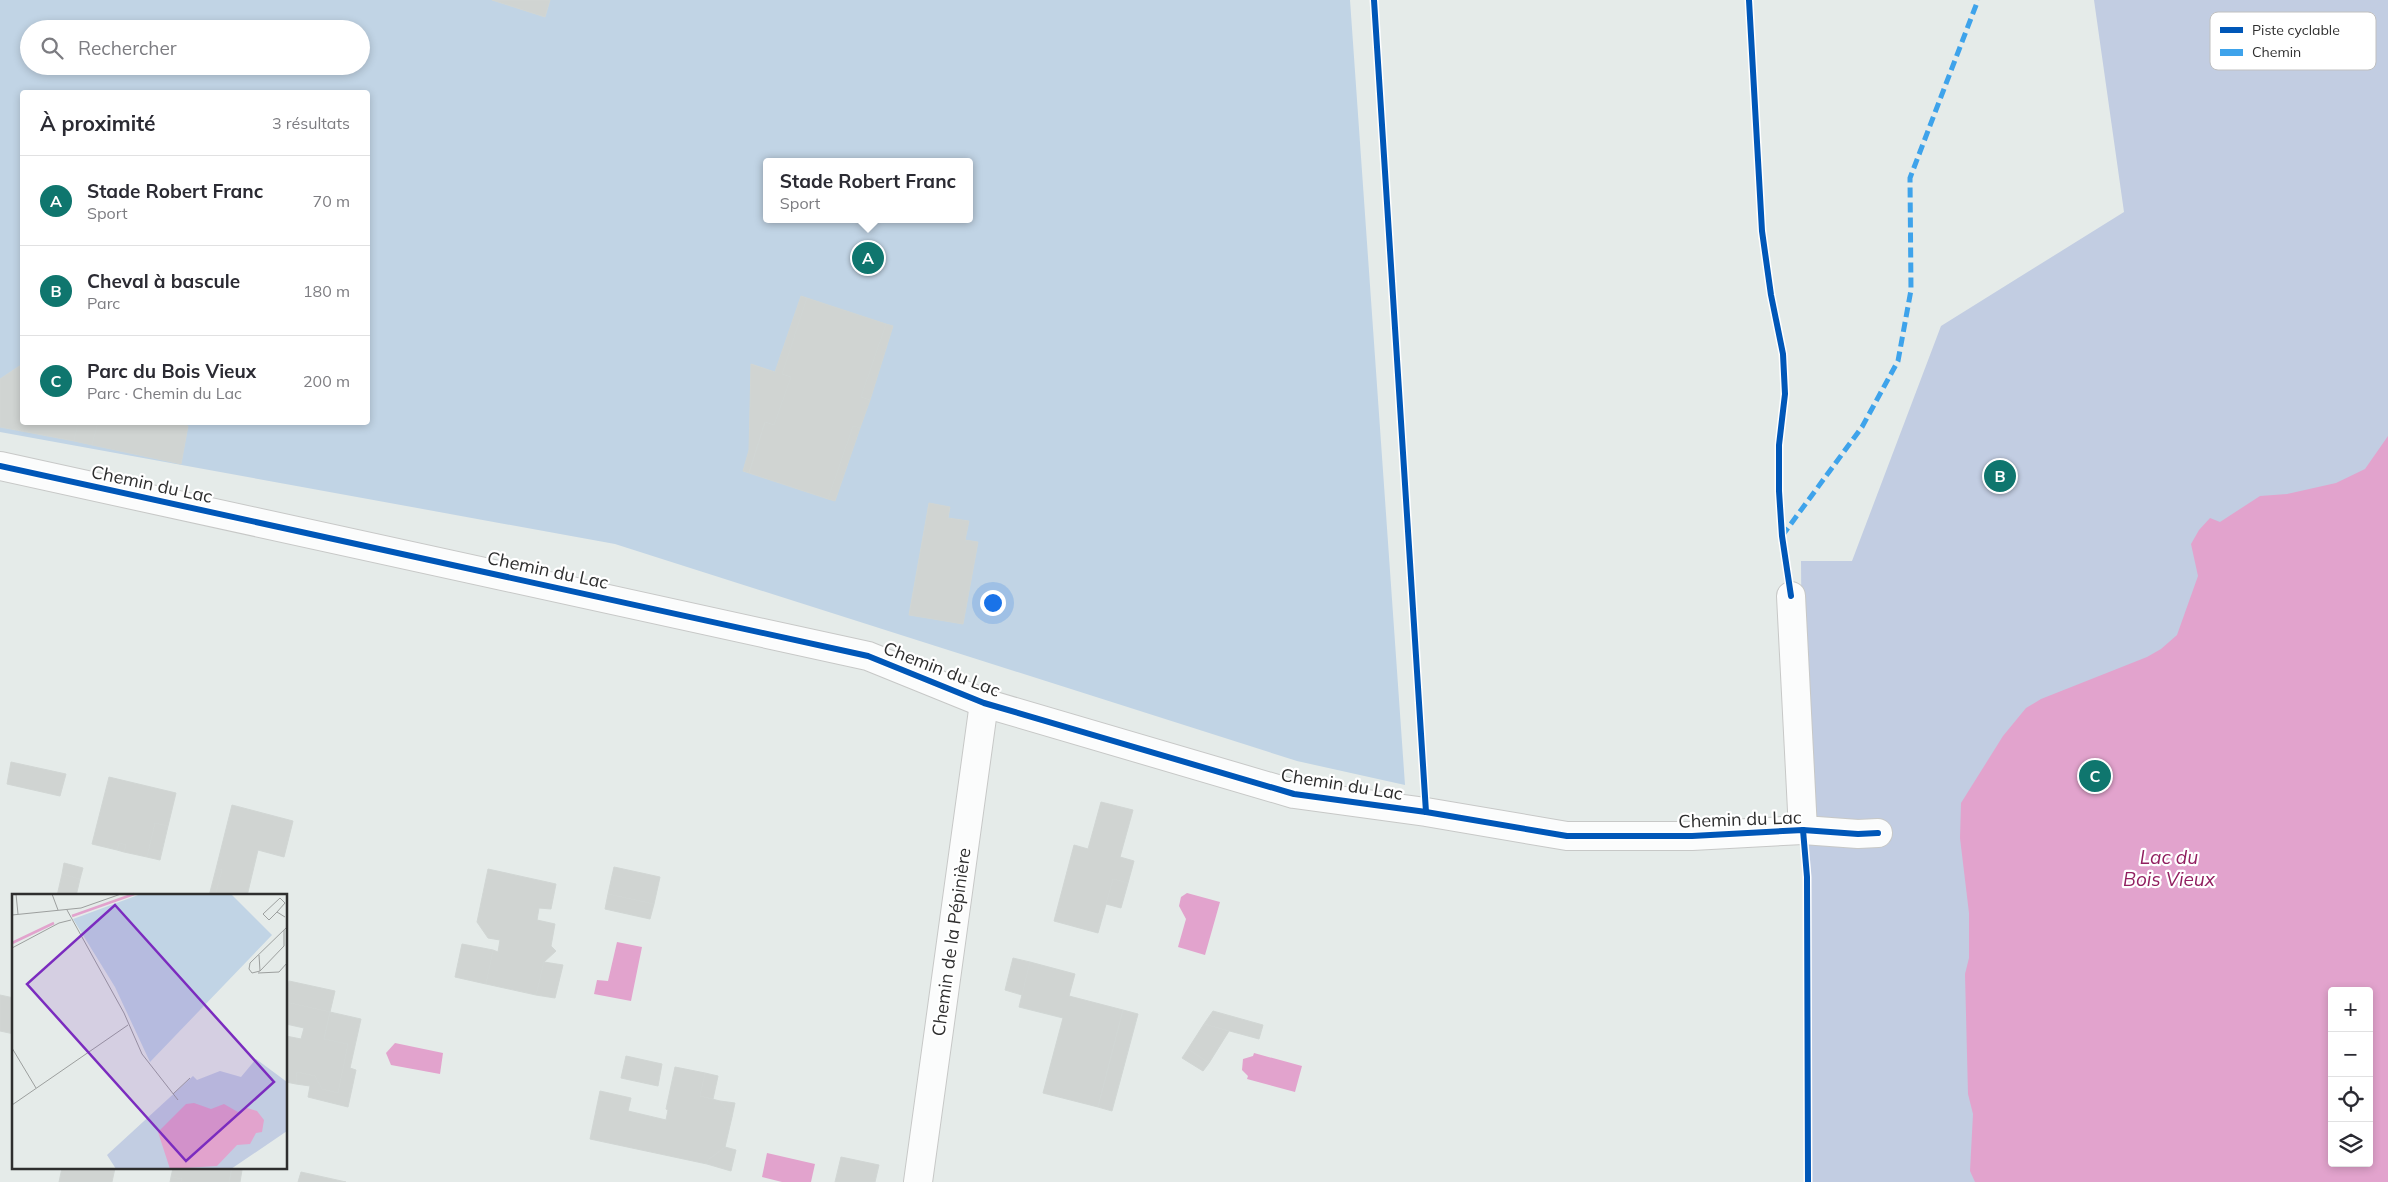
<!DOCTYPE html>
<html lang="fr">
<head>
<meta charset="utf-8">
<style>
  :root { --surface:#fff; --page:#f7f7f7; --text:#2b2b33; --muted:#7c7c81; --line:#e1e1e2; --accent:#0f766e }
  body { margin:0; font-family:Mulish,sans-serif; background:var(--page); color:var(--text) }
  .controls { position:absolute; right:15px; bottom:15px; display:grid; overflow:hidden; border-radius:5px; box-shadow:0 2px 8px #0003 }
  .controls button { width:45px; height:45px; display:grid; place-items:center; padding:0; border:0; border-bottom:1px solid var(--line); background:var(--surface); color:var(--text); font:25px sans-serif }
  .you { position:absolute; left:992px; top:602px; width:18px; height:18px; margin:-12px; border:4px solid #fff; border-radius:50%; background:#1a73e8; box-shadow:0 0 0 8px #1a73e833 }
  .badge { display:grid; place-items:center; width:32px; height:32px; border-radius:50%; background:var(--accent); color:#fff; font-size:16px; font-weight:700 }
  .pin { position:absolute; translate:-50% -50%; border:2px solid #fff; box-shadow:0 1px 5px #0006 }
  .popup { position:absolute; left:763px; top:158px; width:210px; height:65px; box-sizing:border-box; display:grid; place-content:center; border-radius:5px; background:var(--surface); filter:drop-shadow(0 1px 4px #0005); font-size:16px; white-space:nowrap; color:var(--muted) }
  .popup b { font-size:19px; color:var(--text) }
  .popup::after { content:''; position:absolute; left:50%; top:100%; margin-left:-10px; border:10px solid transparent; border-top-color:var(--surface) }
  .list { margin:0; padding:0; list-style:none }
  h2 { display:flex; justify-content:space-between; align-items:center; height:65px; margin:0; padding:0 20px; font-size:21px }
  h2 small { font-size:16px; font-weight:400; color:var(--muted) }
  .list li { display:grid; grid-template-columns:32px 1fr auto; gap:15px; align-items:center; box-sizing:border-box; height:90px; padding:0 20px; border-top:1px solid var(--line) }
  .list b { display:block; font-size:19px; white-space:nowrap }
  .list p { margin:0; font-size:16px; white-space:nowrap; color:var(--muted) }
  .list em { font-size:16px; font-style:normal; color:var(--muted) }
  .icon { flex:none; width:28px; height:28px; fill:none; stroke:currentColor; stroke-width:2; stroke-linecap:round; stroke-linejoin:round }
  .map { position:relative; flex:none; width:2388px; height:1182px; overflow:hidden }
  .search { position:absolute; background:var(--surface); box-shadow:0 2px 8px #0003; left:20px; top:20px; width:350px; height:55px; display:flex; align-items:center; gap:12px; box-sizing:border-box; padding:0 18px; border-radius:28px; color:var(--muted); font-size:19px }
  .panel { position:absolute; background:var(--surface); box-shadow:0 2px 8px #0003; left:20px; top:90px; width:350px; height:335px; border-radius:5px }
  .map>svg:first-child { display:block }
  .green { fill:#c2cde2; fill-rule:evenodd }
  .pitch { fill:#c1d4e5; fill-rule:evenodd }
  .water { fill:#e2a3cd; fill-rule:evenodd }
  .building { fill:#d0d4d2; stroke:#d1d6d4 }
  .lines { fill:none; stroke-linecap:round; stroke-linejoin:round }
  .minor-casing { stroke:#c7c8c7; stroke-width:30 }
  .minor { stroke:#fbfcfc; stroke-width:28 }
  .quiet { stroke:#3ea3eb; stroke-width:5; stroke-dasharray:10 5; stroke-linecap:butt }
  .cycleway-casing { stroke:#fff; stroke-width:9 }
  .cycleway { stroke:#0057b8; stroke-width:6 }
  .labels { text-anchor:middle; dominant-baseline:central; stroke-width:4.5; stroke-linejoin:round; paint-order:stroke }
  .street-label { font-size:18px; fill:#2e2e2e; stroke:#fff }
  .water-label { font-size:19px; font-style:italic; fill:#911f60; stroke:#fff }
  .inset-river { fill:none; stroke:#e2a3cd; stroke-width:2.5 }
  .inset-road { fill:none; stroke:#9c9f9e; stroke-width:1 }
  .view { fill:#7b2cbf; fill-opacity:0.15; stroke:#7b2cbf; stroke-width:2.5 }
  .inset-edge { fill:none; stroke:#2e2e2e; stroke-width:2.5 }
  .key { fill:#fff; stroke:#c0c0c0; stroke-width:1 }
  .key-label { font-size:14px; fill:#2e2e2e }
</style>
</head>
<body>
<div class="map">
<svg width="2388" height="1182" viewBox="0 0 2388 1182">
  <rect width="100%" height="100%" fill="#e5ebe9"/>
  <path class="green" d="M 2094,0 L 2388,0 L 2388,1182 L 1806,1182 L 1801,561 L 1852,561 L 1941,326 L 2124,212 ZM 2332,991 L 2369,991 L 2369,1163 L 2332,1163 Z"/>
  <path class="pitch" d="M 0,0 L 1350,0 L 1405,785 L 1297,761 L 615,544 L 0,432 ZM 29,29 L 361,29 L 361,66 L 29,66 ZM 22,92 L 368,92 L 368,422 L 22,422 ZM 767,162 L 969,162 L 969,219 L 767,219 Z"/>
  <g class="water">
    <path d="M 2388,436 L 2388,1182 L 1975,1182 L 1970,1171 L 1973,1114 L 1968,1094 L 1965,974 L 1969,958 L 1969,913 L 1960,838 L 1961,803 L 2003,736 L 2026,708 L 2041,699 L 2147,657 L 2161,649 L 2177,635 L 2198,576 L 2191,544 L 2199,530 L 2210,518 L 2220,522 L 2260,496 L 2287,494 L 2336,483 L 2365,469 ZM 2332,991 L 2369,991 L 2369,1163 L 2332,1163 Z"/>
    <path d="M 1187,893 L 1220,902 L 1205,955 L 1178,947 L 1186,919 L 1179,906 L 1181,897 Z"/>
    <path d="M 617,942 L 642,947 L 631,1001 L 594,994 L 597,980 L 608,981 Z"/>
    <path d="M 395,1043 L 443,1053 L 440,1074 L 391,1065 L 386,1053 Z"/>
    <path d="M 1254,1053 L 1302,1066 L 1295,1092 L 1247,1079 L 1248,1076 L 1242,1070 L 1243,1059 L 1253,1056 Z"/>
    <path d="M 767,1153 L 815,1164 L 811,1182 L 782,1182 L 762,1177 Z"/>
  </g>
  <g class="building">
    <path d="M 492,0 L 550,0 L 545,17 Z"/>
    <path d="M 801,296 L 807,298 L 782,374 L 791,377 L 774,425 L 765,422 L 749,473 L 743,471 L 749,450 L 751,364 L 775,372 Z"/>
    <path d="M 807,298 L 886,324 L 861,397 L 870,400 L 860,428 L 853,426 L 828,499 L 749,473 L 765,422 L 774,425 L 791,377 L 782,374 Z"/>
    <path d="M 886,324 L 893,326 L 870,400 L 861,397 Z"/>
    <path d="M 21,365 L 22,422 L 78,422 L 74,441 L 0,427 L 0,379 Z"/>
    <path d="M 78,422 L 98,422 L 92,445 L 74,441 Z"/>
    <path d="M 98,422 L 172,422 L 188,426 L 181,464 L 92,445 Z"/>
    <path d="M 853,426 L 860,428 L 835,501 L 828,499 Z"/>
    <path d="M 929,503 L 950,507 L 948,518 L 969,521 L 965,540 L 978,542 L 963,624 L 909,615 Z"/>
    <path d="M 11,762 L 66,774 L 60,796 L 7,784 Z"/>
    <path d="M 109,777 L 176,793 L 168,826 L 155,823 L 147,857 L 124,852 L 126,845 L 119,843 L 117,850 L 92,844 Z"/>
    <path d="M 1101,802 L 1133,810 L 1120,857 L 1134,861 L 1128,883 L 1113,879 L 1098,933 L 1054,921 L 1074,845 L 1088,849 Z"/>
    <path d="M 232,805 L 293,821 L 284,857 L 258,850 L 247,896 L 215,896 L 222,870 L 216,869 Z"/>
    <path d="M 155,823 L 168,826 L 160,860 L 147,857 Z"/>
    <path d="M 119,843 L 126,845 L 124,852 L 117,850 Z"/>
    <path d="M 64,863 L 83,868 L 80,879 L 62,874 Z"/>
    <path d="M 614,867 L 660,877 L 654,904 L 608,894 Z"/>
    <path d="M 216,869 L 222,870 L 215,896 L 209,896 Z"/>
    <path d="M 488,869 L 556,884 L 551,909 L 539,908 L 537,920 L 555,924 L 551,946 L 556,951 L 544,962 L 536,995 L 486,984 L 493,950 L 498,952 L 500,940 L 488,938 L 477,922 Z"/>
    <path d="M 62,874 L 80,879 L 76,896 L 57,896 Z"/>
    <path d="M 1113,879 L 1128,883 L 1121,908 L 1106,904 Z"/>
    <path d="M 608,894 L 654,904 L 650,919 L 605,909 Z"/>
    <path d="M 462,944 L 493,950 L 486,984 L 455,977 Z"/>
    <path d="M 1013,958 L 1030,962 L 1022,995 L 1005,990 Z"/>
    <path d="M 544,962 L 563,965 L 555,998 L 536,995 Z"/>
    <path d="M 1030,962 L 1075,974 L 1069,996 L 1123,1010 L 1098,1107 L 1043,1093 L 1063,1018 L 1019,1007 Z"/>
    <path d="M 289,981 L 335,991 L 330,1012 L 286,1002 Z"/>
    <path d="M 0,995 L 14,998 L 14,1034 L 0,1031 Z"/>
    <path d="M 286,1002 L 330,1012 L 324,1039 L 348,1044 L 338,1093 L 322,1089 L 315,1076 L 297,1072 L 296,1084 L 286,1082 L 286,1036 L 301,1039 L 304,1028 L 286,1024 Z"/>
    <path d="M 1123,1010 L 1138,1014 L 1112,1111 L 1098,1107 Z"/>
    <path d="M 1213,1011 L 1263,1025 L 1259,1039 L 1204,1024 Z"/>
    <path d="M 330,1012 L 361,1019 L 350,1068 L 356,1070 L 348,1107 L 308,1097 L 310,1086 L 296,1084 L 297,1072 L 315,1076 L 322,1089 L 338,1093 L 348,1044 L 324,1039 Z"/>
    <path d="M 1204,1024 L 1229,1031 L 1209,1063 L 1188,1049 Z"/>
    <path d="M 1188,1049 L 1209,1063 L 1203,1071 L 1182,1058 Z"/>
    <path d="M 626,1056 L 662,1064 L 658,1086 L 621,1078 Z"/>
    <path d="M 675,1067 L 705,1073 L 700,1096 L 720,1101 L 732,1117 L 725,1147 L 708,1160 L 707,1164 L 590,1139 L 600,1091 L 631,1098 L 628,1111 L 666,1120 L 668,1110 L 666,1109 Z"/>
    <path d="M 705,1073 L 718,1076 L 713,1099 L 700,1096 Z"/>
    <path d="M 720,1101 L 735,1103 L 732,1117 Z"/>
    <path d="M 725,1147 L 736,1150 L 731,1171 L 707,1164 L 708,1160 Z"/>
    <path d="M 841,1157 L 879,1165 L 875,1182 L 835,1182 Z"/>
    <path d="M 62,1168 L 115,1168 L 112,1182 L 59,1182 Z"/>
    <path d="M 173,1168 L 243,1168 L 242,1170 L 232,1168 L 229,1182 L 181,1182 L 182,1179 L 171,1177 Z"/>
    <path d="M 232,1168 L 242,1170 L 240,1182 L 229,1182 Z"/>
    <path d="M 301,1172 L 346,1182 L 298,1182 Z"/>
    <path d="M 171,1177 L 182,1179 L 181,1182 L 170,1182 Z"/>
  </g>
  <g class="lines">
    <g class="minor-casing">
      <g id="minor">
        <path d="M 0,466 L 868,656 L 984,703 L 1294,794 L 1426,812 L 1567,836 L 1692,836 L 1803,830 L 1858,834 L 1878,833"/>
        <path d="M 1791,596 L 1803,830"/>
        <path d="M 918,1182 L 984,703"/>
      </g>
    </g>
    <use href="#minor" class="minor"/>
    <path class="quiet" d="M 1782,536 L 1862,427 L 1898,361 L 1911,290 L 1910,178 L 1978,0"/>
    <g class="cycleway-casing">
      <g id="cycleway">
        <path d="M 1374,0 L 1426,812"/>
        <path d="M 1749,0 L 1762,231 L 1771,295 L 1783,354 L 1785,394 L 1779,445 L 1779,491 L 1782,536 L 1791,596"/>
        <path d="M 0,466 L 868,656 L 984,703 L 1294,794 L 1426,812 L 1567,836 L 1692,836 L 1803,830 L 1858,834 L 1878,833"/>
        <path d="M 1803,830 L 1807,877 L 1808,1182"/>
      </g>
    </g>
    <use href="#cycleway" class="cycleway"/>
  </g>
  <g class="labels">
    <g class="street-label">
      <text transform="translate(152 484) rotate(12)">Chemin du Lac</text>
      <text transform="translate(548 570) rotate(12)">Chemin du Lac</text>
      <text transform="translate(942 669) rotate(21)">Chemin du Lac</text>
      <text transform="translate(1342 784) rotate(9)">Chemin du Lac</text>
      <text transform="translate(1740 819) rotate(-2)">Chemin du Lac</text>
      <text transform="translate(951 942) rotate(-82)">Chemin de la Pépinière</text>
    </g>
    <g class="water-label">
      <text x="2169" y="857">Lac du<tspan x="2169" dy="22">Bois Vieux</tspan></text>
    </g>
  </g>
  <g transform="translate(12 894)">
    <rect width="275" height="275" fill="#e5ebe9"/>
    <path d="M 244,165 L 275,188 L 275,237 L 219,275 L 104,275 L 95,261 L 181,182 L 185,186 L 208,177 L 229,183 Z" fill="#c2cde2"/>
    <path d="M 129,0 L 219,0 L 260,41 L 138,168 L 103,93 L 61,25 Z" fill="#c1d4e5"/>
    <path d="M 182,209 L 199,215 L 212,210 L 226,218 L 235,214 L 245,217 L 252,226 L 250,238 L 244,239 L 238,250 L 225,251 L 205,272 L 158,275 L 146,238 L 174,210 Z" fill="#e2a3cd"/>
    <path class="inset-river" d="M 60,22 L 122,0M 0,49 L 42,29"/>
    <path class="inset-road" d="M 4,0 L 6,20M 40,0 L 46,16M 55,16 L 112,119 L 130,160 L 166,206M 265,18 L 273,9 L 268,4 L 251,20 L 257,26 L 265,18 L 273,23M 0,21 L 69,14 L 109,0M 0,54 L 47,29 L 59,26M 247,61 L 248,77 L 240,79 L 237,75 L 238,69 L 275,33M 248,77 L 272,52 L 272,36M 246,79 L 267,78 L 275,69M 0,154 L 24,194M 161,200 L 178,184M 0,211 L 116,131"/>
    <path class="view" d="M 103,11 L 262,188 L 174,267 L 15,90 Z"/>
    <rect width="275" height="275" class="inset-edge"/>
  </g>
  <rect x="2210" y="12" width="166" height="58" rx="8" class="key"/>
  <rect x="2220" y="27" width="23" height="6" fill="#0057b8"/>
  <rect x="2220" y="49" width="23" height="7" fill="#3ea3eb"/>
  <g class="key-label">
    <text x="2252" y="35">Piste cyclable</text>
    <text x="2252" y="57">Chemin</text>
  </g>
</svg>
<div class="controls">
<button>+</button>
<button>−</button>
<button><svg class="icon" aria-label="locate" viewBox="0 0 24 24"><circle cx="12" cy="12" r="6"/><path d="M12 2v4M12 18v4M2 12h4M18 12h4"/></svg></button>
<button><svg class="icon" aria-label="layers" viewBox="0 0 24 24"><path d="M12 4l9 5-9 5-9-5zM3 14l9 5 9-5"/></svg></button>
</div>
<div class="you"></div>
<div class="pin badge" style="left:868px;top:258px">A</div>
<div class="popup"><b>Stade Robert Franc</b>Sport</div>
<div class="pin badge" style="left:2000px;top:476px">B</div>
<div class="pin badge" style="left:2095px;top:776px">C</div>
<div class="search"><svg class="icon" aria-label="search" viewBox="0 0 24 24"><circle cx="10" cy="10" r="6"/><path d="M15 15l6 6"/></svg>Rechercher</div>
<section class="panel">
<h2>À proximité<small>3 résultats</small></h2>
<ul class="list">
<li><span class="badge">A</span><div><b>Stade Robert Franc</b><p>Sport</p></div><em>70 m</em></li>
<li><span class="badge">B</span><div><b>Cheval à bascule</b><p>Parc</p></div><em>180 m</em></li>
<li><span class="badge">C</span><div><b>Parc du Bois Vieux</b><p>Parc · Chemin du Lac</p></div><em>200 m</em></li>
</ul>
</section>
</div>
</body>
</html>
